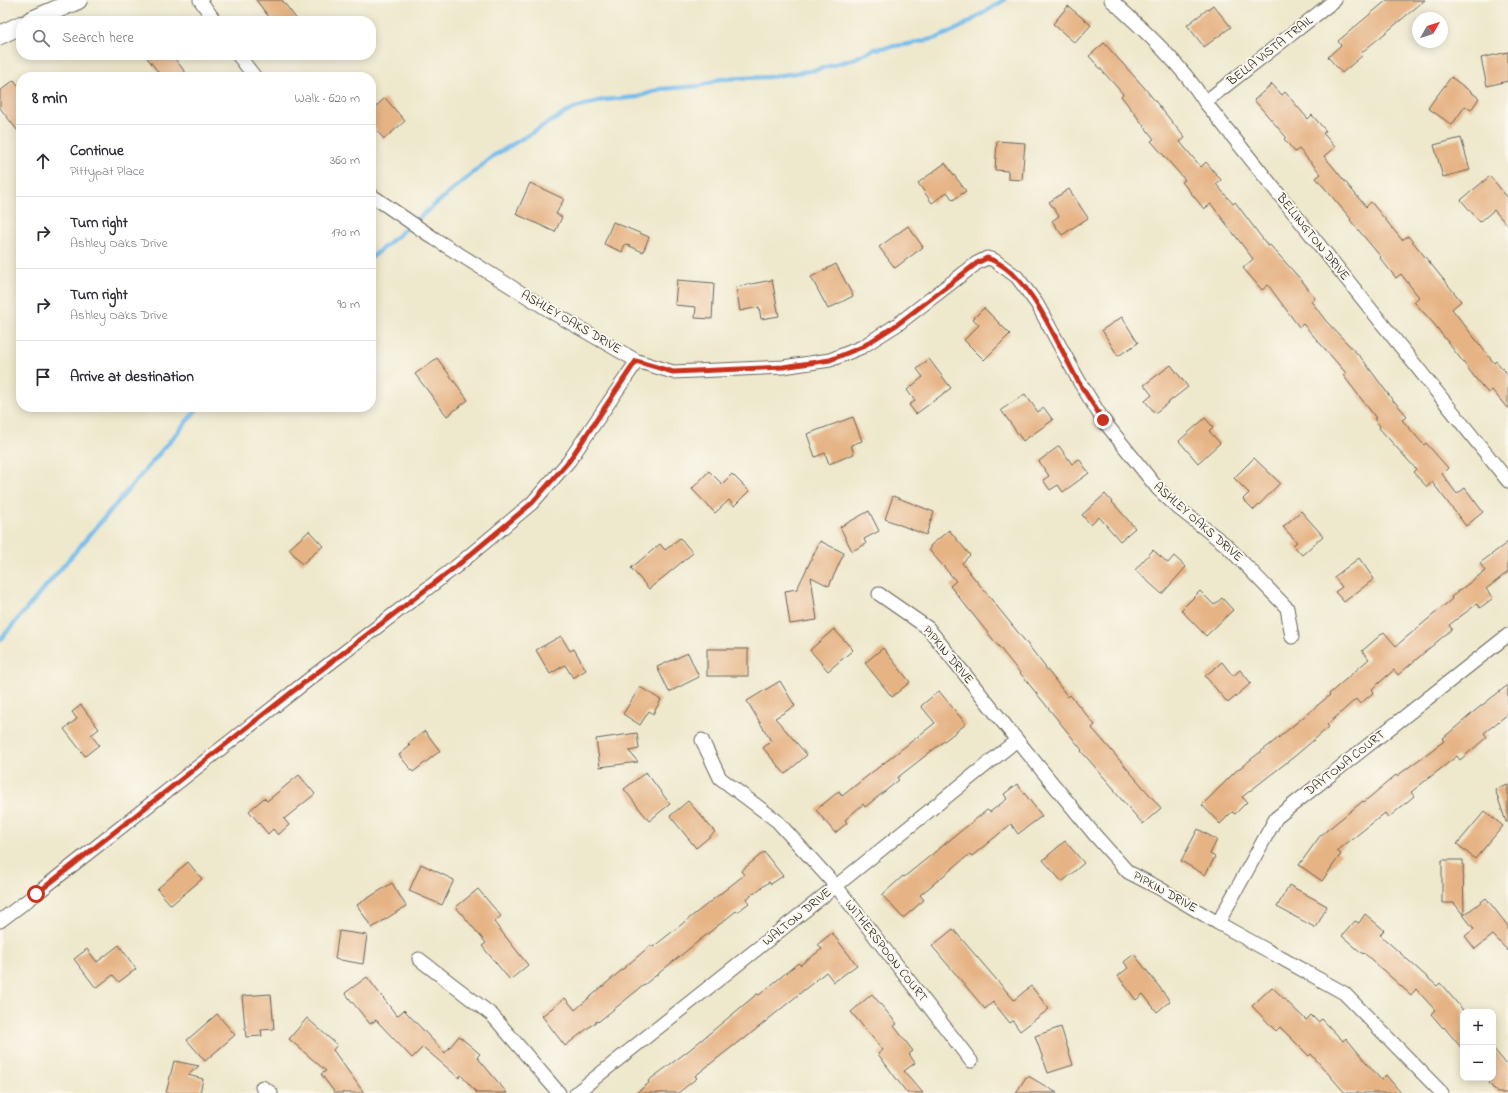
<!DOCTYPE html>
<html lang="en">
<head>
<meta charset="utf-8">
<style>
  :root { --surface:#fff; --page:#f7f7f7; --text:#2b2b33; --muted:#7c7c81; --line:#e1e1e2 }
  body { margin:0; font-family:"Indie Flower",sans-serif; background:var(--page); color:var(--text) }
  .controls { position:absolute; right:12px; bottom:12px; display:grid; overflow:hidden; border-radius:8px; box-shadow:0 2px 10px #0003 }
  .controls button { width:36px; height:36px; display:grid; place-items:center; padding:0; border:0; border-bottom:1px solid var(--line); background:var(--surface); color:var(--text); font:20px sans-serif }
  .compass { position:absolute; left:1412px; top:12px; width:36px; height:36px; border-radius:50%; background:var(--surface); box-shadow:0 2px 10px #0003; rotate:51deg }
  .stop { position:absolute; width:12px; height:12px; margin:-9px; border:3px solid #c8321e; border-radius:50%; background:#fff }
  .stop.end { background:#c8321e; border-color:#fff; box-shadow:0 1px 4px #0008 }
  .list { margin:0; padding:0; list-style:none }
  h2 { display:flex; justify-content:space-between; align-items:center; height:52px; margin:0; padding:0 16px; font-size:17px }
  h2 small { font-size:13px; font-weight:400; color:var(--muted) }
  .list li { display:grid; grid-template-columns:26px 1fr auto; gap:12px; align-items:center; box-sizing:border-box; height:72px; padding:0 16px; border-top:1px solid var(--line) }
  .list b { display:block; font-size:15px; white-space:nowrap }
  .list p { margin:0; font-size:13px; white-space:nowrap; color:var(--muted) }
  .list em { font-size:13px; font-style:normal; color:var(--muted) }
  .icon { flex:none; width:22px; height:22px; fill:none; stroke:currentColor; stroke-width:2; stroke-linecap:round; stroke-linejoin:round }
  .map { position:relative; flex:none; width:1508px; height:1093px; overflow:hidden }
  .search { position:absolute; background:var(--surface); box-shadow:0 2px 10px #0003; left:16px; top:16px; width:360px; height:44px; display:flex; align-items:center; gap:10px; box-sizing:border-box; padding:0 14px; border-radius:16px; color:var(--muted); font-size:15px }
  .panel { position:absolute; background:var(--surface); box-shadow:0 2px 10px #0003; left:16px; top:72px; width:360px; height:340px; border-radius:16px }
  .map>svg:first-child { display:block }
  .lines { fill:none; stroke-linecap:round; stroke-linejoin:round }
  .stream { stroke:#75bcec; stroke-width:4.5 }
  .building { fill:#e6b384 }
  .minor-casing { stroke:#66635a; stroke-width:15 }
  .secondary-casing { stroke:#66635a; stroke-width:20 }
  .minor { stroke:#fff; stroke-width:13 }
  .secondary { stroke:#fff; stroke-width:18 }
  .route { stroke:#c8321e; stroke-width:5 }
  .labels { text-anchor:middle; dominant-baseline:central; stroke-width:4; stroke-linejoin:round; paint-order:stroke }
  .street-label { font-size:13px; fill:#1c1c1c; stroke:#fbf7ec }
</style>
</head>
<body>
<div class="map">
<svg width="1508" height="1093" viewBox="0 0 1508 1093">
  <rect width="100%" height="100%" fill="#fbf7ec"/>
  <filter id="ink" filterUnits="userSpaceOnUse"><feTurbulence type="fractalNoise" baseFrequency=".025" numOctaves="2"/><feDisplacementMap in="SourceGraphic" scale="8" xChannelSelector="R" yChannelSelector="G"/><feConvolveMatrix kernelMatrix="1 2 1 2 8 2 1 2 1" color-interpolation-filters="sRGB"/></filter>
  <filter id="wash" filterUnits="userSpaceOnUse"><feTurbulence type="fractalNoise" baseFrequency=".012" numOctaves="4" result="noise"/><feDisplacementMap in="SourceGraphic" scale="16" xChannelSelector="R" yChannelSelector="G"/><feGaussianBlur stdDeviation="0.9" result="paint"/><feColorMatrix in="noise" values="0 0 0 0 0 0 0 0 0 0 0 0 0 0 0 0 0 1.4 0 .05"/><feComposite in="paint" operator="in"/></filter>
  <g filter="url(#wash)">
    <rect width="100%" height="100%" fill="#eee8cc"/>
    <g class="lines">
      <g class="stream">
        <path d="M 371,258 L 493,156 L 572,109 L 603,100 L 638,97 L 660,89 L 700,86 L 720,79 L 769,77 L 816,70 L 853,59 L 875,49 L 909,44 L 937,38 L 961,27 L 1004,0"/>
        <path d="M 0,640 L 199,407"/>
      </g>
    </g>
    <g id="blocks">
      <g class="building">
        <path d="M 256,0 L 282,0 L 298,21 L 272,21 Z"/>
        <path d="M 1387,0 L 1425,0 L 1361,53 L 1363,55 L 1342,73 L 1328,57 L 1341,45 L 1338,41 Z"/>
        <path d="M 1213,5 L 1231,27 L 1204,47 L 1187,25 Z"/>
        <path d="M 1068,6 L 1091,25 L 1075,43 L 1053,24 Z"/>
        <path d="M 1104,43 L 1143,86 L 1185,138 L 1180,142 L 1201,167 L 1206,162 L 1221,180 L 1216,184 L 1233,204 L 1235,202 L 1268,246 L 1270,245 L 1303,282 L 1315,298 L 1311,301 L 1326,321 L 1363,360 L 1394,402 L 1395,402 L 1407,416 L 1402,420 L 1424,445 L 1426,443 L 1448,468 L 1442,474 L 1457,494 L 1465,488 L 1483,512 L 1466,526 L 1432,482 L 1427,487 L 1413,472 L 1416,469 L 1379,428 L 1380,426 L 1374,419 L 1376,418 L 1343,375 L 1346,373 L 1303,324 L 1299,327 L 1268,285 L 1262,290 L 1243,268 L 1253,259 L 1211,204 L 1204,209 L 1182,182 L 1185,180 L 1151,141 L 1154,139 L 1121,96 L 1123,94 L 1089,56 Z"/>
        <path d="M 1508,52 L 1508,81 L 1487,86 L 1481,58 Z"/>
        <path d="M 145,55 L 172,55 L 189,77 L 162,77 Z"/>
        <path d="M 1451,77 L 1479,98 L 1471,110 L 1465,106 L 1452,125 L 1428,108 Z"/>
        <path d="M 14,80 L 21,89 L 21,135 L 0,108 L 0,91 Z"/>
        <path d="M 1272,84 L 1282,95 L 1285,92 L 1308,119 L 1312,115 L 1326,131 L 1323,133 L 1335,147 L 1324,156 L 1366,207 L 1371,202 L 1402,240 L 1408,236 L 1461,301 L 1452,309 L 1494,363 L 1496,361 L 1508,375 L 1508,409 L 1492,390 L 1488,393 L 1476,379 L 1434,324 L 1414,302 L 1419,297 L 1401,274 L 1396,278 L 1380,258 L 1381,257 L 1350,220 L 1351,219 L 1316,178 L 1321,174 L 1299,149 L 1295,152 L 1284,139 L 1286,137 L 1254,100 Z"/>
        <path d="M 385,98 L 405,121 L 384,139 L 371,124 L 371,111 Z"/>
        <path d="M 1461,138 L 1470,170 L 1443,177 L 1434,145 Z"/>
        <path d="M 997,141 L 1025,143 L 1022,180 L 1008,179 L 1008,171 L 995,170 Z"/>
        <path d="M 945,163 L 966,191 L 953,200 L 947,192 L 932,203 L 918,183 Z"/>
        <path d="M 1490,176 L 1508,198 L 1508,226 L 1494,210 L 1480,222 L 1461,200 Z"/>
        <path d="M 530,183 L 564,199 L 556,214 L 562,217 L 555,232 L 516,214 Z"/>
        <path d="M 1069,189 L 1088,218 L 1062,235 L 1052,221 L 1059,216 L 1049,202 Z"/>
        <path d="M 613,222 L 649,237 L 643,252 L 625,244 L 622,252 L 604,244 Z"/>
        <path d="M 908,226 L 923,247 L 895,268 L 879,247 Z"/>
        <path d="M 836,264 L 853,296 L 828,309 L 811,277 Z"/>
        <path d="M 677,280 L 714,283 L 712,319 L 695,318 L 696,307 L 675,305 Z"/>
        <path d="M 772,280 L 779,316 L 761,319 L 759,307 L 740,311 L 736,287 Z"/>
        <path d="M 984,308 L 1010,334 L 984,360 L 964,340 L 979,325 L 973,319 Z"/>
        <path d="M 1122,317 L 1138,343 L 1118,356 L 1102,330 Z"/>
        <path d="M 437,358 L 468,400 L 447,416 L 415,374 Z"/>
        <path d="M 929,359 L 951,388 L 916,414 L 909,405 L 915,401 L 907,390 L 923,377 L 917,369 Z"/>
        <path d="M 1171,365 L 1188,387 L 1155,413 L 1145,401 L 1152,395 L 1144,385 Z"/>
        <path d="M 1025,394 L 1038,412 L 1044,408 L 1053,420 L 1023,441 L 1001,410 Z"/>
        <path d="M 853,417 L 862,441 L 851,445 L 854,454 L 829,464 L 825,453 L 815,457 L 807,434 Z"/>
        <path d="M 1205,418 L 1213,427 L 1209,431 L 1220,443 L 1198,463 L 1179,441 Z"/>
        <path d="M 1059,446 L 1072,464 L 1079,459 L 1089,473 L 1063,492 L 1058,485 L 1050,490 L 1043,480 L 1049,476 L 1039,461 Z"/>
        <path d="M 1254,458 L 1280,483 L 1254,510 L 1243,499 L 1249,493 L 1234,478 Z"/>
        <path d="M 709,471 L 722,484 L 732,474 L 749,491 L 734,506 L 729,500 L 715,513 L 692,489 Z"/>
        <path d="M 1105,494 L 1135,528 L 1120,541 L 1099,517 L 1091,525 L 1082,515 Z"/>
        <path d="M 893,496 L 934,512 L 926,535 L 885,519 Z"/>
        <path d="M 869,511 L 879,531 L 864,539 L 866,544 L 852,551 L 840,527 Z"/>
        <path d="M 1301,511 L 1323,536 L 1302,555 L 1293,545 L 1297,542 L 1283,527 Z"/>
        <path d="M 949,530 L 970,555 L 962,563 L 1029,646 L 1068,697 L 1070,695 L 1095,725 L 1092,728 L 1161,808 L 1143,824 L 1114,791 L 1115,790 L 1081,751 L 1082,750 L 950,586 L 956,581 L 930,551 L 930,546 Z"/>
        <path d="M 309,531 L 323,546 L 302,564 L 289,549 Z"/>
        <path d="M 680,538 L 693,553 L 649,589 L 631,568 L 660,544 L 665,550 Z"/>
        <path d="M 820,541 L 844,553 L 829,586 L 811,577 L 817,620 L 790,624 L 785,591 L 797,589 Z"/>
        <path d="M 1508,542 L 1508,572 L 1486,589 L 1493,598 L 1480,608 L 1477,604 L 1449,625 L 1452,629 L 1398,675 L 1394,670 L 1372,689 L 1374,692 L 1360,704 L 1356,699 L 1327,725 L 1329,727 L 1295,756 L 1242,797 L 1247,802 L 1235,814 L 1232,812 L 1220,824 L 1202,805 L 1236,771 L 1272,743 L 1330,695 L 1329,694 L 1369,659 L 1362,651 L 1384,632 L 1396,646 L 1452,599 L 1451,597 L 1485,571 L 1480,563 Z"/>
        <path d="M 1153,550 L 1168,563 L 1174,556 L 1186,567 L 1162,594 L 1135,570 Z"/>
        <path d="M 1359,558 L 1374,579 L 1344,602 L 1335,592 L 1342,587 L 1334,577 Z"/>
        <path d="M 1200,591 L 1214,605 L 1222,598 L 1233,610 L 1206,636 L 1181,610 Z"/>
        <path d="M 834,629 L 853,650 L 828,671 L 810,650 Z"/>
        <path d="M 561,636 L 570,651 L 574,649 L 586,670 L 573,678 L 565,665 L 550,674 L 536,650 Z"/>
        <path d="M 883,648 L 910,682 L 892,697 L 865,663 Z"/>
        <rect x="707" y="649" width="41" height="27"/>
        <path d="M 688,653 L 699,677 L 669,692 L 657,667 Z"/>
        <path d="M 1222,662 L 1233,676 L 1240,670 L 1251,683 L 1228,703 L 1205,676 Z"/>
        <path d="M 780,681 L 795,706 L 775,718 L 807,755 L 785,774 L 763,748 L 771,741 L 747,701 Z"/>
        <path d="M 1508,685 L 1508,714 L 1484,733 L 1487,737 L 1460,760 L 1457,756 L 1411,792 L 1414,796 L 1388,818 L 1385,813 L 1337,851 L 1341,854 L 1322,881 L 1299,865 L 1320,836 L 1363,801 L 1364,802 L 1396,775 L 1397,776 L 1444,741 L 1442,739 L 1476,710 Z"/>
        <path d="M 640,687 L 661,700 L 653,714 L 649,711 L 640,725 L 623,714 Z"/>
        <path d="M 939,691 L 966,724 L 897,778 L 899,780 L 865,807 L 863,804 L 845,820 L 847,823 L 835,833 L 816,810 L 839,791 L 842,796 L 935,723 L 921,706 Z"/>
        <path d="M 81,705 L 99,729 L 91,735 L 99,745 L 85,756 L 64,729 L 77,719 L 72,712 Z"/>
        <path d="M 425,731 L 440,751 L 413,772 L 399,755 L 410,746 L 408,744 Z"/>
        <path d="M 637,733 L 639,749 L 629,751 L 638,762 L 600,767 L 596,739 Z"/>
        <path d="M 646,772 L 670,804 L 649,821 L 624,789 Z"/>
        <path d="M 299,775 L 315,794 L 284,819 L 289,825 L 278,835 L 273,829 L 268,834 L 249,811 L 264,798 L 267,801 Z"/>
        <path d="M 1017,784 L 1042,816 L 1018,834 L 1011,824 L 972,856 L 970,854 L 920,895 L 924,900 L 903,918 L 882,895 L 903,876 L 904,877 L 987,810 L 990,812 L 1007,799 L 1004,794 Z"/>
        <path d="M 1508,785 L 1508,822 L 1506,822 L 1495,789 Z"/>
        <path d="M 688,801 L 715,832 L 696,848 L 670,816 Z"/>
        <path d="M 1485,811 L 1503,826 L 1475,859 L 1457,844 Z"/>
        <path d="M 1198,829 L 1217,840 L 1210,854 L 1215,857 L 1205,875 L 1181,861 Z"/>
        <path d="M 1065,841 L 1084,863 L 1062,882 L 1043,860 Z"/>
        <path d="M 764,852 L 783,876 L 771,884 L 769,882 L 746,899 L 749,903 L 737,912 L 736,911 L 598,1022 L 597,1021 L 565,1046 L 542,1016 L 565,998 L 575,1010 L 651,945 L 653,947 L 744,875 L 741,871 Z"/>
        <path d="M 1442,860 L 1463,860 L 1464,915 L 1486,898 L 1508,926 L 1508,951 L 1493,935 L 1475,949 L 1465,936 L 1474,929 L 1454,903 L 1442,903 Z"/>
        <path d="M 188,862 L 202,879 L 171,905 L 157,889 Z"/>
        <path d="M 421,864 L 454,880 L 442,905 L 409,891 Z"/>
        <path d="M 392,883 L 406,906 L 372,928 L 357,905 Z"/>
        <path d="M 1289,885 L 1327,906 L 1316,928 L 1277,907 Z"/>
        <path d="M 478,889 L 501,916 L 494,922 L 528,965 L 510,980 L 482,946 L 486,943 L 456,907 Z"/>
        <path d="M 1365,914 L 1384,930 L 1380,935 L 1437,986 L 1440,983 L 1463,1010 L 1463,1050 L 1444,1027 L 1443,1028 L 1431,1014 L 1435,1010 L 1416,989 L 1411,995 L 1364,953 L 1363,954 L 1342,936 L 1355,921 L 1359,923 Z"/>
        <path d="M 953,929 L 1014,1000 L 1031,986 L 1049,1009 L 1020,1031 L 1013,1021 L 1010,1023 L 993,1002 L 985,1009 L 932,946 Z"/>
        <path d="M 339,931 L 367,935 L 363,964 L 335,959 Z"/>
        <path d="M 832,933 L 857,965 L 834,982 L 826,972 L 743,1040 L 742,1039 L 695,1076 L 697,1078 L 678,1093 L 636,1093 L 649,1083 L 648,1081 L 688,1051 L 757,994 L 759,995 L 798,963 L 800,965 L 822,949 L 818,944 Z"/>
        <path d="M 119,945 L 136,969 L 119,982 L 113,975 L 96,988 L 74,959 L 87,949 L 97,962 Z"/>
        <path d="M 1134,954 L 1170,1001 L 1157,1012 L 1143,994 L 1136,1000 L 1118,976 L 1128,968 L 1124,962 Z"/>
        <path d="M 367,977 L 397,1016 L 404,1010 L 445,1053 L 459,1036 L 480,1054 L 477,1057 L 507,1093 L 477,1093 L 461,1075 L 459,1078 L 423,1047 L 412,1058 L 376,1020 L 370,1024 L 345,993 Z"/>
        <path d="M 1272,987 L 1306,1020 L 1311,1015 L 1318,1022 L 1322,1019 L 1343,1041 L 1346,1038 L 1381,1080 L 1386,1075 L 1401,1093 L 1345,1093 L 1311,1054 L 1309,1056 L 1280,1027 L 1276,1031 L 1252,1006 Z"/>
        <path d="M 271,994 L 274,1029 L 261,1030 L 262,1036 L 246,1037 L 242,996 Z"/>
        <path d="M 872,994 L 897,1024 L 894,1026 L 913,1051 L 909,1054 L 915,1063 L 904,1071 L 923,1093 L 907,1093 L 878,1054 L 883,1050 L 851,1012 Z"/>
        <path d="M 217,1014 L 235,1035 L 205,1061 L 187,1040 Z"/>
        <path d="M 307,1018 L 337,1045 L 333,1050 L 364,1093 L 335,1093 L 321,1074 L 326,1071 L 289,1039 Z"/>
        <path d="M 1061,1027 L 1073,1065 L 1048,1073 L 1035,1036 Z"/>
        <path d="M 1493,1048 L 1508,1066 L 1508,1093 L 1497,1093 L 1489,1083 L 1493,1079 Z"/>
        <path d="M 174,1061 L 199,1066 L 188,1075 L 203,1079 L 200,1093 L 166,1093 Z"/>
        <path d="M 1026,1077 L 1030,1077 L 1057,1093 L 1016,1093 Z"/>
      </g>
    </g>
  </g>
  <g filter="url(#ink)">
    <use href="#blocks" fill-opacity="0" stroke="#66635a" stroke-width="1"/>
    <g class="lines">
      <g class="minor-casing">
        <g id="minor">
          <path d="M 200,0 L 215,21"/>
          <path d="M 1111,0 C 1144,30 1181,64 1205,102 L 1508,481"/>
          <path d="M 238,55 L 255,77"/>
          <path d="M 1205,102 L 1335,0"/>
          <path d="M 371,195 L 435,239 L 555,314 L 637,361 L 673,372 L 783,367 L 830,360 L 862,347 L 898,324 L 977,263 L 987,258 L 994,260 L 1017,277 L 1037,304 L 1079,381 L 1103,420 L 1158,489 L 1177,507 L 1226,545 L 1287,608 L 1292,637"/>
          <path d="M 879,594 L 928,628 L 1017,740 L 1094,834 L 1128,872 L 1159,888 L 1218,923 L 1344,993 L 1442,1093"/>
          <path d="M 702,740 L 720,778 L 777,821 L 836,886 L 971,1061"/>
          <path d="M 0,921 L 36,894 L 312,677 L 458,565 L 532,503 L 569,461 L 637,361"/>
          <path d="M 1218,923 L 1276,818 L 1508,635"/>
          <path d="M 419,959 L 492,1015 L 559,1093"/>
          <path d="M 262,1087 L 271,1093"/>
          <path d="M 576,1093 L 836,886 L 1017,740"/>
        </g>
      </g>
      <g class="secondary-casing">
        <g id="secondary">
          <path d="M 30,21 L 78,0"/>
          <path d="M 0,35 L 21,25"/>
        </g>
      </g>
      <use href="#minor" class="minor"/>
      <use href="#secondary" class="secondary"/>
    </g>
  </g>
  <g class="lines" filter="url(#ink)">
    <path class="route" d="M 36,894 L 292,692 L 458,565 L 532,503 L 569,461 L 636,361 L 673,372 L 783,367 L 830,360 L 862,347 L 898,324 L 977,263 L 987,258 C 1030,271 1057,344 1078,381 C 1086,394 1095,407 1103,420"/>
  </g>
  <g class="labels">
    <g class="street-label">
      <text transform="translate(1270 51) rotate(-38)">BELLA VISTA TRAIL</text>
      <text transform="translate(1313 237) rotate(51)">BELLINGTON DRIVE</text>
      <text transform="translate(571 322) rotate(30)">ASHLEY OAKS DRIVE</text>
      <text transform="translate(1198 522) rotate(41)">ASHLEY OAKS DRIVE</text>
      <text transform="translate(948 655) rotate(50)">PIPKIN DRIVE</text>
      <text transform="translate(1345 763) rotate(-38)">DAYTONA COURT</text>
      <text transform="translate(1165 892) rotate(29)">PIPKIN DRIVE</text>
      <text transform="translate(797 917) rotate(-39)">WALTON DRIVE</text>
      <text transform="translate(886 951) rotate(52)">WITHERSPOON COURT</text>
    </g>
  </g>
</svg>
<div class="controls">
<button>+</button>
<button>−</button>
</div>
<svg class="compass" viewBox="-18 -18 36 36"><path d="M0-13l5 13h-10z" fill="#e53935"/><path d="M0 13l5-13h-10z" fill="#7c7c81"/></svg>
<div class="stop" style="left:36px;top:894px"></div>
<div class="stop end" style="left:1103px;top:420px"></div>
<div class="search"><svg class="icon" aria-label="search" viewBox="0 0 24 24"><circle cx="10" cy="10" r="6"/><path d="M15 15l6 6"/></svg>Search here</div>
<section class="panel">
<h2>8 min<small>Walk · 620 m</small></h2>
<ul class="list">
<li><svg class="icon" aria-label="ahead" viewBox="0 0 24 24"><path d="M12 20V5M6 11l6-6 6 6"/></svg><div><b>Continue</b><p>Pittypat Place</p></div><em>360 m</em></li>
<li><svg class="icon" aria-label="right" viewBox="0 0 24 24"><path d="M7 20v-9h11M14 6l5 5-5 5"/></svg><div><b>Turn right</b><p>Ashley Oaks Drive</p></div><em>170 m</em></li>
<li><svg class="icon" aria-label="right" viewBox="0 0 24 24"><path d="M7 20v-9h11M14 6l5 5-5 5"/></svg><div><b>Turn right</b><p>Ashley Oaks Drive</p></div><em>90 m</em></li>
<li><svg class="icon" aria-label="arrive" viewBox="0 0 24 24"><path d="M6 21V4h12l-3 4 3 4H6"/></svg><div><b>Arrive at destination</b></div></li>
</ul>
</section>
</div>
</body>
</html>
